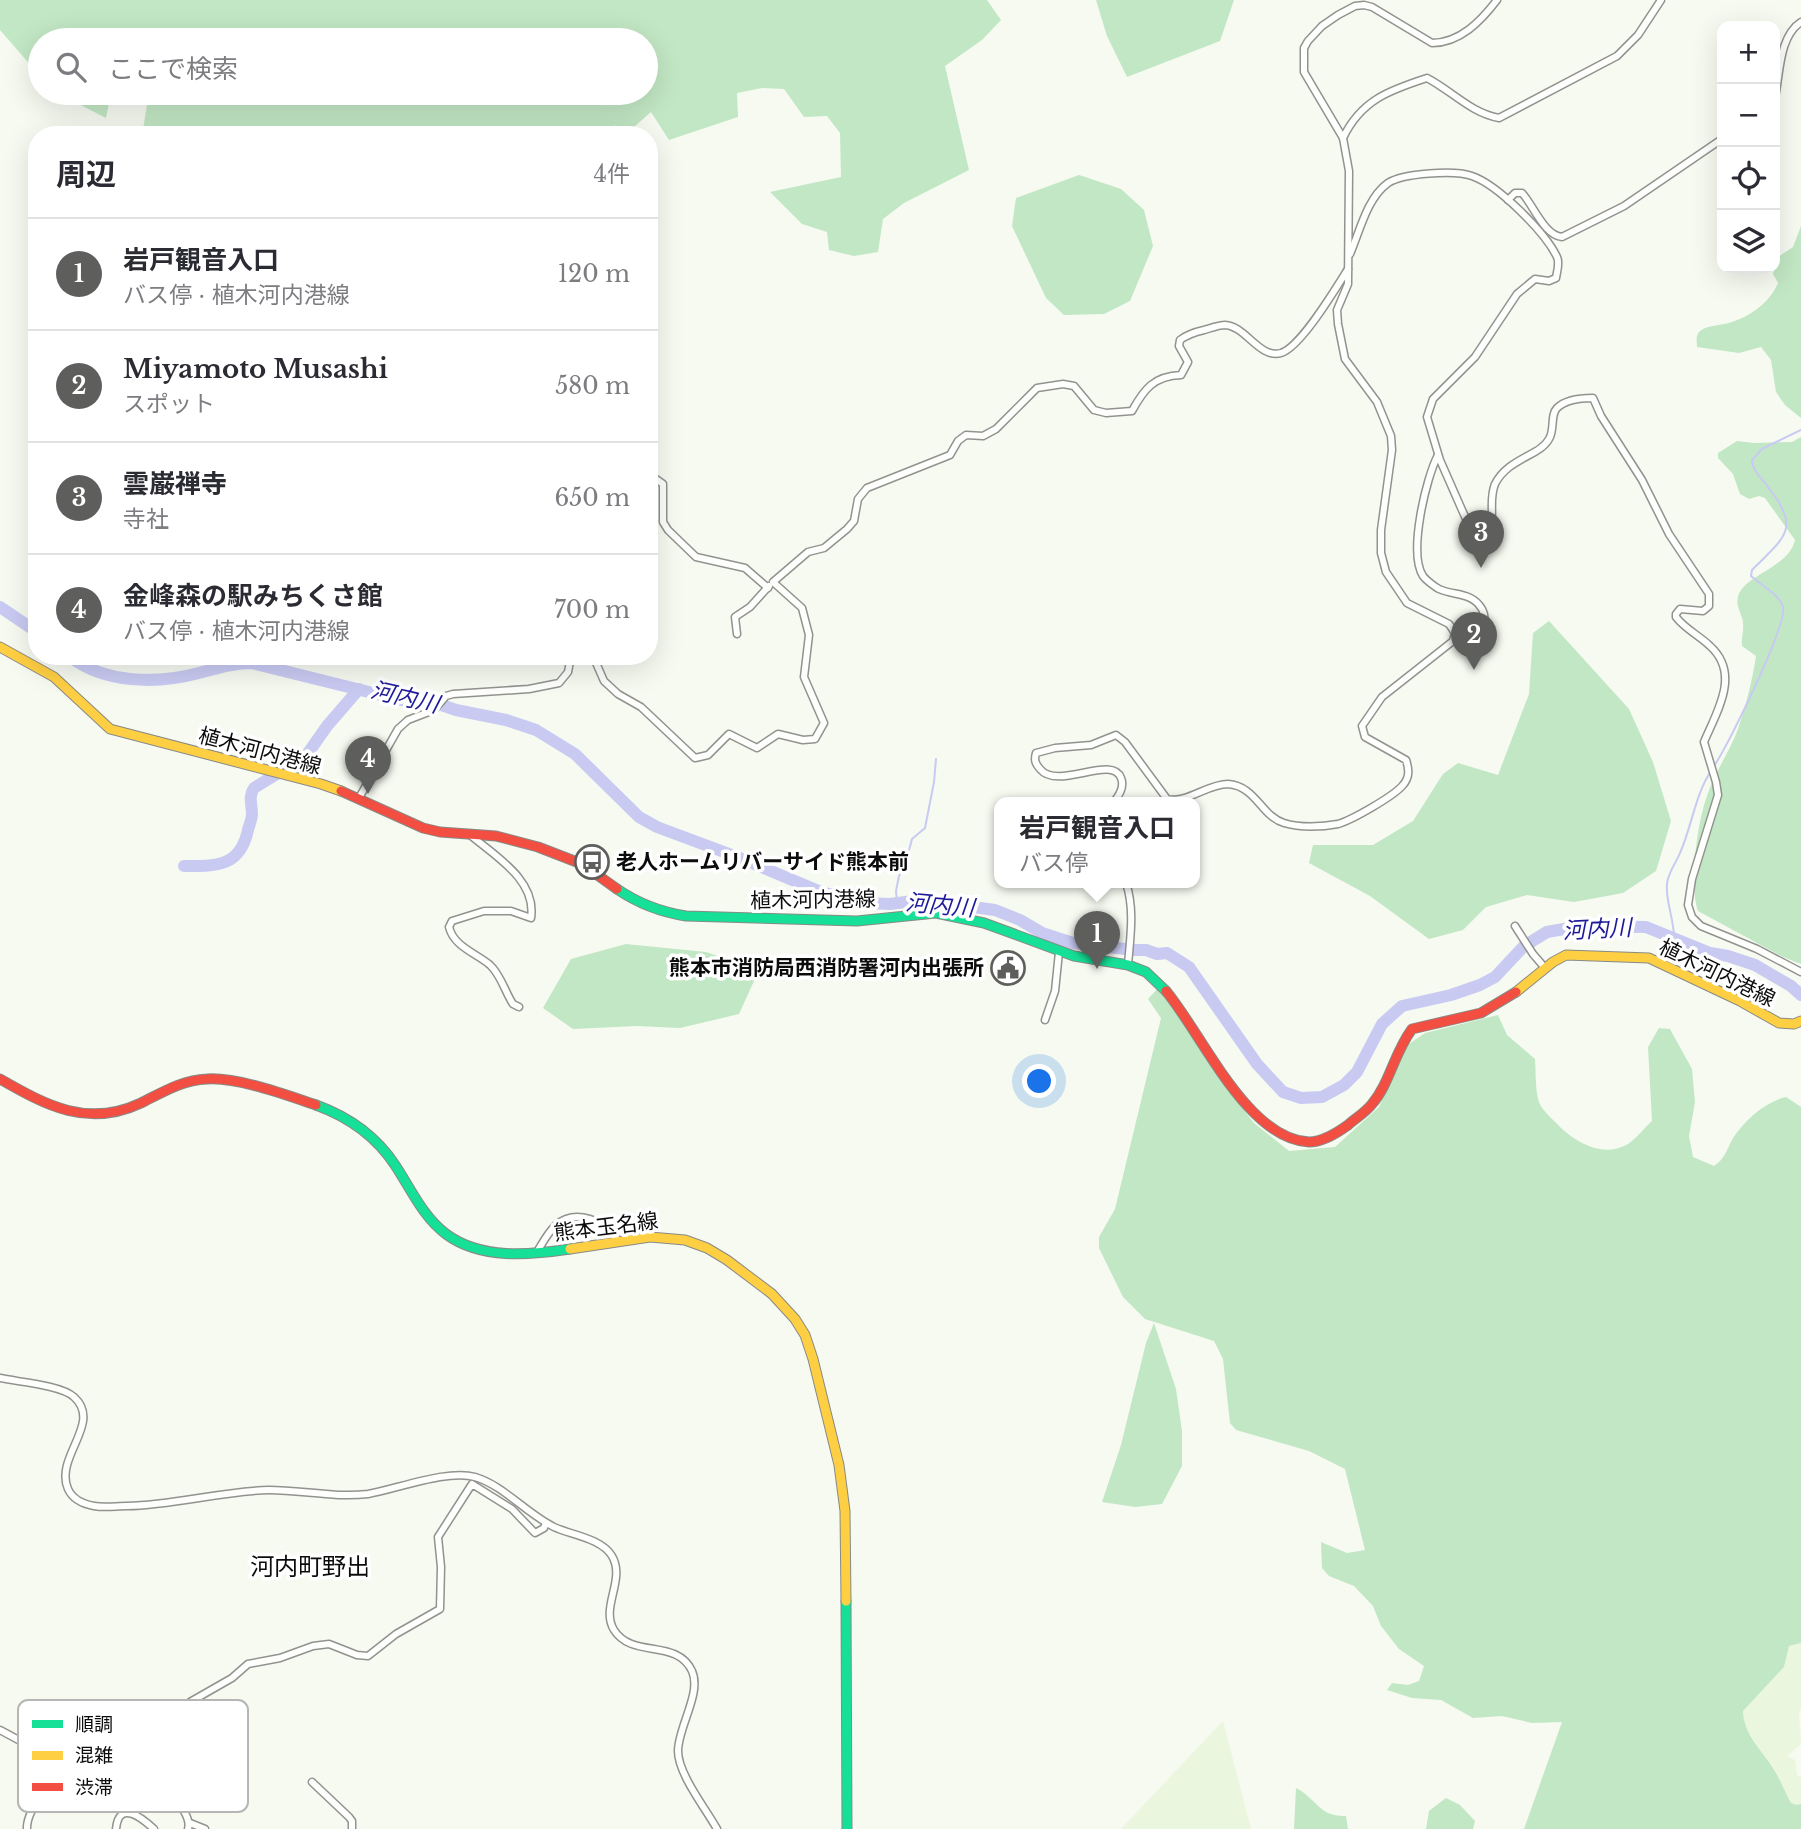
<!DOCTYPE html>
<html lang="ja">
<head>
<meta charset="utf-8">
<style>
  :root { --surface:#fff; --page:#f7f7f7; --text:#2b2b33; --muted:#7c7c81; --line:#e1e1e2; --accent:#5e5f5c }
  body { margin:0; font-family:"Libre Baskerville","Noto Sans JP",serif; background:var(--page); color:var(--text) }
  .controls { position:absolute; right:21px; top:21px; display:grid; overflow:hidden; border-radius:14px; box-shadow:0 7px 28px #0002 }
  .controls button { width:63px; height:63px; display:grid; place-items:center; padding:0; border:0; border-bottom:2px solid var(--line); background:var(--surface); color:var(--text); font:35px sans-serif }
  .you { position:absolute; left:1040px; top:1082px; width:24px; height:24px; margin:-18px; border:5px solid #fff; border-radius:50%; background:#1a73e8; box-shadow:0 0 0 10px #1a73e833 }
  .badge { display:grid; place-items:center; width:46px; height:46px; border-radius:50%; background:var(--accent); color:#fff; font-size:23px; font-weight:700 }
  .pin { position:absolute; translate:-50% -58px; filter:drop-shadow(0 2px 4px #0008) }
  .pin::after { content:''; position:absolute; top:37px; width:24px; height:21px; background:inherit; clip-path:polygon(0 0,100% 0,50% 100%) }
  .popup { position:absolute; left:994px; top:797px; width:206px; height:91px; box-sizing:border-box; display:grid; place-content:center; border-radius:14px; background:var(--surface); filter:drop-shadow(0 2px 5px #0005); font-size:23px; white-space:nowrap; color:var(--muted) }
  .popup b { font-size:26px; color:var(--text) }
  .popup::after { content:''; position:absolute; left:50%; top:100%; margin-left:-14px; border:14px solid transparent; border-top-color:var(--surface) }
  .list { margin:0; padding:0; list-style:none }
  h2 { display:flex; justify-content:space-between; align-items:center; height:91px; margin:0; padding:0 28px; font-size:30px }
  h2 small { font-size:23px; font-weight:400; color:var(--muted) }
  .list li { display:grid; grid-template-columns:46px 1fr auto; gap:21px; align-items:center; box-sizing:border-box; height:112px; padding:0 28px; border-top:2px solid var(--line) }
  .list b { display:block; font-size:26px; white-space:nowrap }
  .list p { margin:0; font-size:23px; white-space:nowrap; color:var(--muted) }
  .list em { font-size:23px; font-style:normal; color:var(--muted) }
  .icon { flex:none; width:38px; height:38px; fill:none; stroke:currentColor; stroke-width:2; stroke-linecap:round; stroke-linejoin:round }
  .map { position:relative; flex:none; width:1801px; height:1829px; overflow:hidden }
  .search { position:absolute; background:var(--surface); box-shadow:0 7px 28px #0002; left:28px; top:28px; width:630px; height:77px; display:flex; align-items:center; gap:18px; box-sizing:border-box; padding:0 24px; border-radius:38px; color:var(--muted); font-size:26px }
  .panel { position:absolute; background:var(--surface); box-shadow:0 7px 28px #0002; left:28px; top:126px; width:630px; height:539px; border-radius:28px }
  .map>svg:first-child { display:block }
  .farmland { fill:#eaf6de }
  .forest { fill:#c2e7c4 }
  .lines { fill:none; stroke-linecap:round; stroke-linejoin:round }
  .stream { stroke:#c8caf2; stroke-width:2 }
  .river { stroke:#c8caf2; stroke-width:12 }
  .street-casing { stroke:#91938f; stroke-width:9 }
  .fast-casing { stroke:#888a86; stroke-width:11 }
  .slow-casing { stroke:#888a86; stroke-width:11 }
  .jam-casing { stroke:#888a86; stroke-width:11 }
  .street { stroke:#fefefd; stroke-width:6 }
  .fast { stroke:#16e098; stroke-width:9 }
  .slow { stroke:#ffcf43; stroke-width:9 }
  .jam { stroke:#f24e42; stroke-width:9 }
  .labels { text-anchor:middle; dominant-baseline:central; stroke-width:7; stroke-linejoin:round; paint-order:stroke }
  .street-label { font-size:21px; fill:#0c0c0c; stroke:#fff }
  .poi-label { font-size:21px; font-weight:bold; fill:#0c0c0c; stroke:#fff; text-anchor:start }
  .water-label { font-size:23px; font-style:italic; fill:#1e1b99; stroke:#fff }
  .quarter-label { font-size:24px; fill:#0c0c0c; stroke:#fff }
  .key { fill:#fff; stroke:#b6b6b6; stroke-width:2 }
  .key-label { font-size:19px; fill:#0c0c0c }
</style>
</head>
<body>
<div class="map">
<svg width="1801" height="1829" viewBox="0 0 1801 1829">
  <rect width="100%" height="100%" fill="#f6faf1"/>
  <g class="farmland">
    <path d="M 1801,1643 L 1801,1708 L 1799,1714 L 1801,1744 L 1787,1756 L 1795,1760 L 1797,1775 L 1801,1777 L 1801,1804 L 1796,1805 L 1791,1803 L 1773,1767 L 1762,1754 L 1743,1722 L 1743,1711 L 1784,1667 L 1789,1646 Z"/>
    <path d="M 1223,1721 L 1251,1829 L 1121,1829 Z"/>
  </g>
  <g class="forest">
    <path d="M 0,0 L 987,0 L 1001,20 L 982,40 L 945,66 L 969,170 L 904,203 L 883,219 L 878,252 L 854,256 L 829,250 L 827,232 L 802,224 L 770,192 L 841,177 L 840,133 L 827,116 L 804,117 L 784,89 L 762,88 L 737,93 L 738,117 L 669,140 L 651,112 L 625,135 L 615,125 L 614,135 L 192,135 L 143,129 L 149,93 L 646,93 L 646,40 L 40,40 L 40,76 L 0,30 Z"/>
    <path d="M 1096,0 L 1234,0 L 1220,41 L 1127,77 L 1107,36 Z"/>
    <path d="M 57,93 L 111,93 L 106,118 Z"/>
    <path d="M 1079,175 L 1121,189 L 1144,210 L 1153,246 L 1130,301 L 1104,314 L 1064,315 L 1046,298 L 1012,226 L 1016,198 Z"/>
    <path d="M 1801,226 L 1801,418 L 1785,405 L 1776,392 L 1771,360 L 1761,347 L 1739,353 L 1697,347 C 1697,341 1695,336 1700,331 C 1709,324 1722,326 1732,322 C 1751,316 1771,301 1778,283 L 1773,274 L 1775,259 L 1793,247 Z"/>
    <path d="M 1801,437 L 1801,964 L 1783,957 L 1698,911 C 1689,886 1697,825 1706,799 C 1713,775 1729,753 1738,729 C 1746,705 1752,682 1756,656 L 1742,646 C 1741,638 1744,631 1743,624 C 1743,615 1735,607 1738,597 C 1743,575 1789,568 1795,540 L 1765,498 L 1759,496 L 1749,499 L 1740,494 L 1733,474 L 1718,458 L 1718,453 L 1737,441 L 1754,443 L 1792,442 Z"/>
    <path d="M 1549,621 L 1629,709 L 1653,762 L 1671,821 L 1656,871 L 1623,893 L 1574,902 L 1527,895 L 1486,907 L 1463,930 L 1429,939 L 1370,896 L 1309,863 L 1313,845 L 1373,845 L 1413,821 L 1443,774 L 1458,763 L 1498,775 L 1529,694 L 1533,633 Z"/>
    <path d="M 626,944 L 706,952 L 759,970 L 739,1014 L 680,1028 L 637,1026 L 573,1029 L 543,1008 L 571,959 Z"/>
    <path d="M 1160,986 L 1213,1070 L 1254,1123 L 1289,1151 L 1335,1147 L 1379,1107 L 1406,1046 L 1425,1033 L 1498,1015 L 1507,1035 L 1535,1059 C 1536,1072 1535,1090 1539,1102 C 1543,1112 1554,1120 1560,1127 C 1578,1144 1605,1158 1628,1144 C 1637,1138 1644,1128 1652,1121 L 1648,1047 L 1659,1028 L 1670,1029 L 1692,1069 L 1695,1102 L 1689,1136 L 1693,1157 L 1714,1166 C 1725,1159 1727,1149 1733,1138 C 1745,1120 1765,1102 1786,1097 L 1801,1107 L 1801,1643 L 1789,1646 L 1784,1667 L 1743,1711 C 1743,1733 1762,1751 1773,1768 C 1780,1779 1785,1792 1791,1803 L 1796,1805 L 1801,1804 L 1801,1829 L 1524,1829 L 1562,1722 L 1532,1723 L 1502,1716 L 1473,1718 L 1441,1700 L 1412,1698 L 1387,1690 L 1392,1683 L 1408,1685 L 1419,1681 L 1424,1666 L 1399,1649 L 1381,1626 L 1373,1606 L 1354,1586 L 1329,1576 L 1322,1568 L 1321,1542 L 1347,1553 L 1365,1550 L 1345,1469 L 1309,1451 L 1236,1430 L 1230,1423 L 1223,1359 L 1214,1341 L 1145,1319 L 1123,1297 L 1099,1248 L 1099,1237 L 1115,1209 L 1161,1018 L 1148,999 Z"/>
    <path d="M 1154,1323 L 1176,1389 L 1182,1431 L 1182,1466 L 1162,1504 L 1135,1507 L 1102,1502 L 1121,1445 L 1146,1343 Z"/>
    <path d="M 1296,1788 C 1317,1799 1319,1817 1346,1816 L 1348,1829 L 1294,1829 Z"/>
    <path d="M 1446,1798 L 1460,1805 L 1475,1821 L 1473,1829 L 1426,1829 L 1429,1811 Z"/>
  </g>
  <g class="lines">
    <g class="stream">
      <path d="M 1714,766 C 1728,746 1788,624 1783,606 C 1779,595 1760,584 1751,576 L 1752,570 C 1788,534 1801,529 1765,483 C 1759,476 1752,469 1752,460 L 1762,449 L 1801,430"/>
      <path d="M 897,903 L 896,891 L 899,876 L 905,865 L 912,839 L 925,828 L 934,782 L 936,759"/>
      <path d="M 1674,937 C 1674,919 1665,900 1667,883 C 1669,871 1676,863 1680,853 C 1692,826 1695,795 1711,771"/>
    </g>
    <g class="river">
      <path d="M 0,607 L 37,632"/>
      <path d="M 69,656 C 105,684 157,684 199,673 C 218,668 233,663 252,663 L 401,700 L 430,701 L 456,710 L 506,720 L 536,730 L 575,754 L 639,817 L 657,827 L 740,858 L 821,892 L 866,903 L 890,904 L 921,900 L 995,910 L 1020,920 L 1042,933 L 1073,943 L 1134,950 L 1146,950 L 1157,954 L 1167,953 L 1189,967 L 1257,1064 L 1283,1092 L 1301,1098 L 1322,1097 L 1344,1085 L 1357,1072 L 1382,1024 L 1402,1006 L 1451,995 L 1480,985 L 1495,977 L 1524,946 L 1547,932 L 1581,926 L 1646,927 L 1710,953 L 1728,956 L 1755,965 L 1791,986 L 1801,995"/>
      <path d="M 184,866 C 217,866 240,867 248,830 C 249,826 252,819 252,814 C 252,804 248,797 254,788 L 306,756 L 327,726 L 359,689"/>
    </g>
    <g class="street-casing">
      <g id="street">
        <path d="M 1775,97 C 1780,74 1779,36 1801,22"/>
        <path d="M 1343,138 C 1361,100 1390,90 1427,78 C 1452,91 1471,113 1499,118 L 1617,56 L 1638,35 L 1661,0"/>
        <path d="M 1508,200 L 1515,193 L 1522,193 C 1534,206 1544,235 1562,237 L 1624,206 L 1722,139"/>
        <path d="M 1350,254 C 1360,231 1367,198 1388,183 C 1403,173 1455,170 1472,176 C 1498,185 1545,232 1557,257 C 1560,263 1557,271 1556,278 L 1549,281 L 1535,279 L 1517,294 L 1475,357 L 1433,399 L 1427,417 L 1440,460 L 1462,510 L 1468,523 L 1482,534 L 1488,532 C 1496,517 1488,501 1495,484 C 1508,458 1540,456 1549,439 C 1555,430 1550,415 1557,408 C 1566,399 1582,398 1593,398 L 1601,416 L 1642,480 L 1669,534 L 1709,594 L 1709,606 L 1703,611 L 1680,609 L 1676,614 L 1676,617 C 1685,629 1700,636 1710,646 C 1741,674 1717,711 1704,742 L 1716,782 L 1718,795 L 1692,879 L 1688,905 L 1692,917 L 1701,926 L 1757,949 L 1801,972"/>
        <path d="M 1438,455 C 1426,478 1408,553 1423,576 C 1426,580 1435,587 1439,589 C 1455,596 1472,592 1482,609 C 1492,627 1470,643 1453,641"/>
        <path d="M 649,474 L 663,484 L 663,522 L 668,530 L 696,557 L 745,568 L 768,588"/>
        <path d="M 737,634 L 735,617 L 750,607 L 769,586"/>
        <path d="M 593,656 L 604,681 L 618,694 L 641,707 L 695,758 L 708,755 L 729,734 L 757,748 L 778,734 L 803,740 L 815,739 L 824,723 L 804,677 L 809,635 L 802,608 L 773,582 L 808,552 L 824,548 L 847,529 L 854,521 L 858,499 L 867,488 L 950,455 L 958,441 L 966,435 L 983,436 L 996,429 L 1037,388 L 1063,384 L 1074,386 L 1094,410 L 1106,413 L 1132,411 C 1144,389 1154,376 1181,375 L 1188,362 L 1179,346 L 1180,340 C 1188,334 1195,332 1204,330 C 1211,328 1219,325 1225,325 C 1246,326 1259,359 1281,353 C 1301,347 1336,288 1348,269"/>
        <path d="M 359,798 L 398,729 L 408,720 L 434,710 L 446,696 L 453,694 L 529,689 L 559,683 L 568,672 L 571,656"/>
        <path d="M 1113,803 C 1119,796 1125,787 1121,778 C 1112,754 1058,791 1040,769 C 1035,763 1034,760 1036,753 L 1055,748 L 1091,745 L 1116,735 L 1125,742 L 1167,799 C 1186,804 1207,784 1228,784 C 1256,786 1261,816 1284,823 C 1300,828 1322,827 1338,824 C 1352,820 1394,796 1403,785 C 1410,777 1409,769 1406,760 L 1365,737 L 1362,726 L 1382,697 L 1453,641 L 1455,633 L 1449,624 L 1407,603 L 1386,572 L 1381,553 L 1381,530 L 1392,450 L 1391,436 L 1377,402 L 1345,359 L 1338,324 L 1337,310 L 1348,284 L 1349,171 L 1343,138 L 1304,72 L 1304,48 L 1308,41 L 1322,26 L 1338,15 L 1355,6 L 1364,5 L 1372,7 L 1432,43 C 1460,43 1481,21 1497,0"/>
        <path d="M 469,834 C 495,856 537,880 531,918 L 511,911 L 484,911 L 452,921 L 449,927 C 454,947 476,953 490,965 C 501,975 505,992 513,1004 L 519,1007"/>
        <path d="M 1126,883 C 1135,909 1130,939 1128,965"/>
        <path d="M 1515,926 L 1533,954 L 1545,968"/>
        <path d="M 1045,1020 L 1055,991 L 1059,952"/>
        <path d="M 537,1252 C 542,1244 548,1232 556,1225 C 576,1208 606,1221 618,1241"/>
        <path d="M 0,1378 C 18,1382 61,1385 74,1397 C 103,1423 54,1457 68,1489 C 73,1500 83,1504 94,1506 C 105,1508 116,1506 127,1506 C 175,1505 222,1491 269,1490 C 302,1490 335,1498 368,1494 C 397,1489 448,1469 475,1477 C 503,1485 527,1514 554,1527 C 571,1535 601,1538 612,1556 C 626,1580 600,1607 614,1630 C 632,1659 677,1638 692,1671 C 702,1693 678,1727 678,1751 C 678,1774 706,1809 717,1829"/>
        <path d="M 0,1730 L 26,1744 L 57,1749 L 134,1773 C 152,1773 194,1810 188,1829"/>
        <path d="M 26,1744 C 22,1758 27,1784 37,1796 C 35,1809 26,1816 27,1829"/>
        <path d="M 142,1773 L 180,1711 L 190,1702 L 232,1678 L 248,1664 L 280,1658 L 313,1646 L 329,1644 L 357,1655 L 368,1656 L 396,1634 L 440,1609 L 441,1567 L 438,1537 L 472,1484 L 512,1509 L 535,1533 L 544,1528 L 546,1523"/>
        <path d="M 312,1782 L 349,1817 L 352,1821 L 352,1829"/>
        <path d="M 190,1823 L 205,1829"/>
        <path d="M 116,1829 C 119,1799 142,1818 154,1829"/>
      </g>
    </g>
    <g class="fast-casing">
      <g id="fast">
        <path d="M 617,889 C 639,904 660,912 686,916 L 857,921 L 936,913 L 984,923 L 1074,956 L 1128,965 L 1146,972 L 1166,991"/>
        <path d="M 316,1105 C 349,1117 376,1136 395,1165 C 411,1189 423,1217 446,1234 C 481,1260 530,1255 570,1249"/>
        <path d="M 846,1601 L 847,1829"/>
      </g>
    </g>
    <g class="slow-casing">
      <g id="slow">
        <path d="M 0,647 L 54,677 L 110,729 L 321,784 L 341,791"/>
        <path d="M 1516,992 L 1553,962 L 1566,955 L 1649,958 L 1740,1001 L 1779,1023 L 1794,1024 L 1801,1021"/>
        <path d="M 570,1249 L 650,1237 L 685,1240 L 707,1248 L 727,1260 L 772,1294 L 795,1319 L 805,1335 L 813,1359 L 839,1465 L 845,1511 L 846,1601"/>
      </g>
    </g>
    <g class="jam-casing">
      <g id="jam">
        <path d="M 341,791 L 423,828 L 440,832 L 496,836 L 538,847 L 582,864 L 617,889"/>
        <path d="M 1166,991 C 1202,1034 1247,1139 1309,1142 C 1323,1142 1337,1133 1348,1125 C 1356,1118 1366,1112 1372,1104 C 1390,1083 1394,1053 1412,1029 L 1481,1013 L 1516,992"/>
        <path d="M 0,1079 C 47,1106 88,1128 141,1103 C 163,1092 182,1080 207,1079 C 238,1077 286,1095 316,1105"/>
      </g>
    </g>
    <use href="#street" class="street"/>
    <use href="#fast" class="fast"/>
    <use href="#slow" class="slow"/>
    <use href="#jam" class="jam"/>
  </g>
  <defs>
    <g id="bus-ring" transform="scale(1.75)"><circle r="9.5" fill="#fff" stroke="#5e5f5c" stroke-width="1.5"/><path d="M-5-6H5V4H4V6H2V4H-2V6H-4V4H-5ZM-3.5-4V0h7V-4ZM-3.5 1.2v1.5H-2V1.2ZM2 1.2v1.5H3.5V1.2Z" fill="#5e5f5c"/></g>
    <g id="civic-ring" transform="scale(1.75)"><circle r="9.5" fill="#fff" stroke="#5e5f5c" stroke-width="1.5"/><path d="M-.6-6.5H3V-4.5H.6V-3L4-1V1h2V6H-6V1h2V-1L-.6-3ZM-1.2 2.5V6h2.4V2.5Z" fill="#5e5f5c"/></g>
  </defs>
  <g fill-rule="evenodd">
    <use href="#bus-ring" x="592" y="862"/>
    <use href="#civic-ring" x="1008" y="968"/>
  </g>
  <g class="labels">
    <g class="street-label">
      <text transform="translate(260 751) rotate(15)">植木河内港線</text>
      <text transform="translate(813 900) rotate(-1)">植木河内港線</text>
      <text transform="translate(1717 973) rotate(26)">植木河内港線</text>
      <text transform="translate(606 1227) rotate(-7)">熊本玉名線</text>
    </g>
    <g class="poi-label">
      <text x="616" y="862">老人ホームリバーサイド熊本前</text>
      <text x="984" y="968" text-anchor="end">熊本市消防局西消防署河内出張所</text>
    </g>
    <g class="water-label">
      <text transform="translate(405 697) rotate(13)">河内川</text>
      <text transform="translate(940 905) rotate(5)">河内川</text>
      <text transform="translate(1597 929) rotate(-3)">河内川</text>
    </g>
    <g class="quarter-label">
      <text x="310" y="1566">河内町野出</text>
    </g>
  </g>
  <rect x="18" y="1700" width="230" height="112" rx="10" class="key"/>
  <rect x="32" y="1720" width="31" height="8" fill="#16e098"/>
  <rect x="32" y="1751" width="31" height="9" fill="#ffcf43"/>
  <rect x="32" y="1783" width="31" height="8" fill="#f24e42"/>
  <g class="key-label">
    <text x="75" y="1731">順調</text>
    <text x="75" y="1762">混雑</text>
    <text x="75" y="1794">渋滞</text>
  </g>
</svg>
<div class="controls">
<button>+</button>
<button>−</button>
<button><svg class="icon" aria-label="locate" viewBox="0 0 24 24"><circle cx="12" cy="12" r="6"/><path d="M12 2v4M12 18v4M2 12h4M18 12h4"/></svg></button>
<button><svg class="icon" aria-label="layers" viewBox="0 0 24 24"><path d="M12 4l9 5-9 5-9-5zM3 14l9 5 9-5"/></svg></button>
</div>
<div class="you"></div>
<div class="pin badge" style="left:1097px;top:969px">1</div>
<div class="popup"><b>岩戸観音入口</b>バス停</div>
<div class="pin badge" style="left:1474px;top:670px">2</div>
<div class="pin badge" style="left:1481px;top:568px">3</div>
<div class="pin badge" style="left:368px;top:794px">4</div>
<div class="search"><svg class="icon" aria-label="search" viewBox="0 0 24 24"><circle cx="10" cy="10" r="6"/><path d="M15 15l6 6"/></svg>ここで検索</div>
<section class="panel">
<h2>周辺<small>4件</small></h2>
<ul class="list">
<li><span class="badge">1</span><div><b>岩戸観音入口</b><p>バス停 · 植木河内港線</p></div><em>120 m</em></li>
<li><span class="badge">2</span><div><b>Miyamoto Musashi</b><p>スポット</p></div><em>580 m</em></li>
<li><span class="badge">3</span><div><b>雲巌禅寺</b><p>寺社</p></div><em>650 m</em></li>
<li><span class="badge">4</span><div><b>金峰森の駅みちくさ館</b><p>バス停 · 植木河内港線</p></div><em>700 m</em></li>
</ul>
</section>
</div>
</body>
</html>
